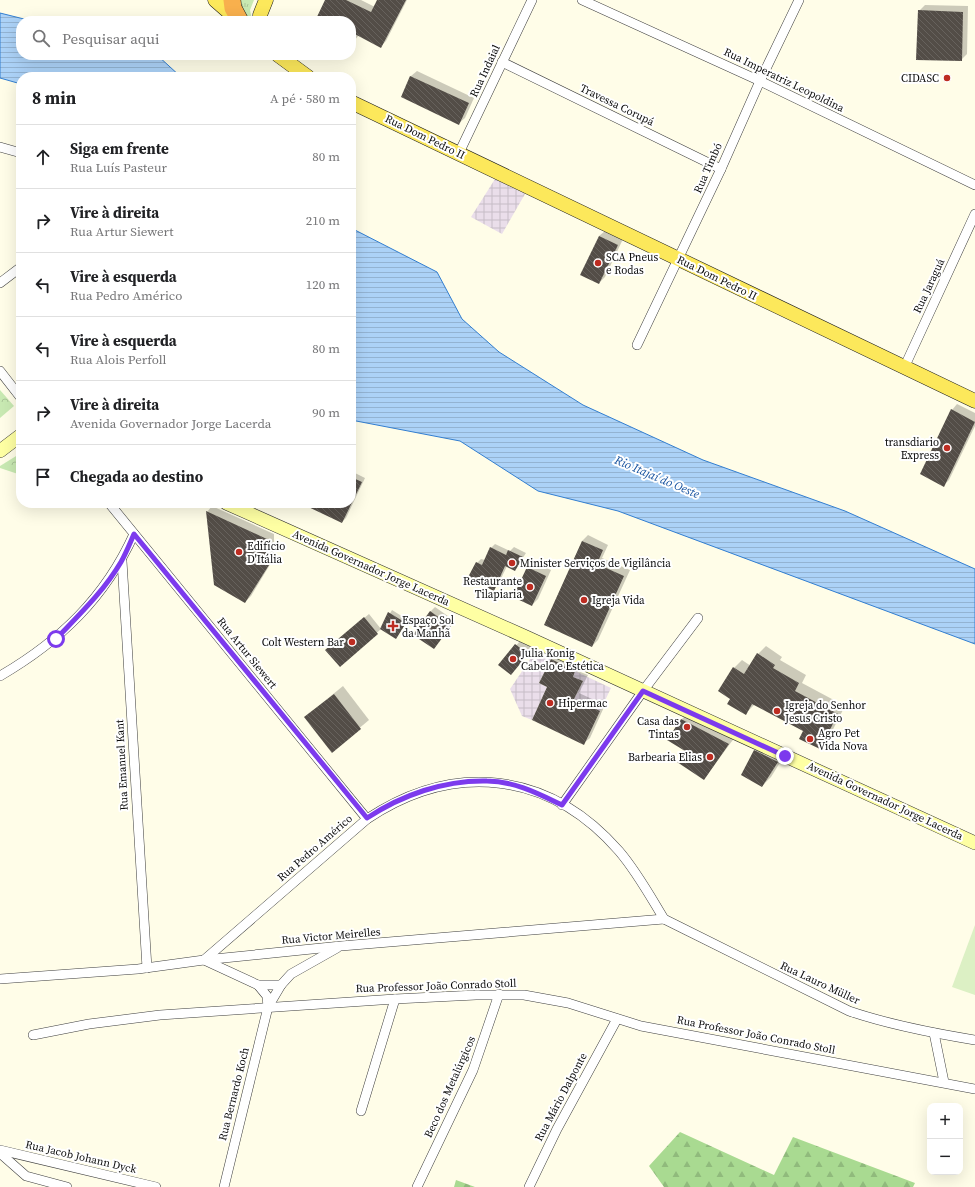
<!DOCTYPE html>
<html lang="pt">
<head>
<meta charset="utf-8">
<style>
  :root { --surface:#fff; --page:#f2f2f2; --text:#202124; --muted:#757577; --line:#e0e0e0 }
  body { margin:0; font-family:"Source Serif 4",serif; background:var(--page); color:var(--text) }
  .controls { position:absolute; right:12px; bottom:12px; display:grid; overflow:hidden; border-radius:8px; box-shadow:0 4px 16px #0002 }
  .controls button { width:36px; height:36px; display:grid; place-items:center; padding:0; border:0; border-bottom:1px solid var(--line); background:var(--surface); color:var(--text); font:20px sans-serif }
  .stop { position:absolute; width:12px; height:12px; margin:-9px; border:3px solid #7c3aed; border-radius:50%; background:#fff }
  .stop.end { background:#7c3aed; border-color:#fff; box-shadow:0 1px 4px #0008 }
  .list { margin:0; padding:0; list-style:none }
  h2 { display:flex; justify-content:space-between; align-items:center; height:52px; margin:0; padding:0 16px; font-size:17px }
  h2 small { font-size:13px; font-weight:400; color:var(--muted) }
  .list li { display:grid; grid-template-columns:26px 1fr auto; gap:12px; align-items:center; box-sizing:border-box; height:64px; padding:0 16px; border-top:1px solid var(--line) }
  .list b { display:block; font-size:15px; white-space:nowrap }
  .list p { margin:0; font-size:13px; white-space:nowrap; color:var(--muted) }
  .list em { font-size:13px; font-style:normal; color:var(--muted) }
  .icon { flex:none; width:22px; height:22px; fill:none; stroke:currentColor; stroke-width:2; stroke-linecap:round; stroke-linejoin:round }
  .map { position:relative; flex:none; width:975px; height:1187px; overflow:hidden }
  .search { position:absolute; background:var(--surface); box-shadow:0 4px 16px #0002; left:16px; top:16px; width:340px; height:44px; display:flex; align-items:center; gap:10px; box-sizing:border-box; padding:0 14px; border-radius:16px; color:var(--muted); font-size:15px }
  .panel { position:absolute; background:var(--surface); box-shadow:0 4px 16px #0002; left:16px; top:72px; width:340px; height:436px; border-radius:16px }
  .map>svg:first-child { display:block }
  .industrial { fill:url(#industrial-grid) }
  .grass { fill:url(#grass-tufts) }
  .forest { fill:url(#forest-firs) }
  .park { fill:url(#park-crowns) }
  .pitch { fill:#dcf0c4 }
  .water { fill:url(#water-rules); stroke:#327ed0 }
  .shadow { fill:#0003 }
  .building { fill:url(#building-back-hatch) }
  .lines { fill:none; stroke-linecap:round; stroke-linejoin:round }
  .street-casing { stroke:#3e3e3e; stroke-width:10 }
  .secondary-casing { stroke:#2d2d2d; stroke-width:14 }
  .primary-casing { stroke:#1c1c1c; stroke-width:15 }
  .highway-casing { stroke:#1c1c1c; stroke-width:18 }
  .street { stroke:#fff; stroke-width:9 }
  .secondary { stroke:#feffa3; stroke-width:13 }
  .primary { stroke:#fce85b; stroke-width:14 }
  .highway { stroke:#f8b04d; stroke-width:17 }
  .route { stroke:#7c3aed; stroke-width:5 }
  .poi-dot { fill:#bd2c21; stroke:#fff; stroke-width:1.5 }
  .labels { text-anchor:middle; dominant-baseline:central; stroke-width:4; stroke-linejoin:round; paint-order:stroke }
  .street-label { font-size:11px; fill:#0b0b0b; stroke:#fff }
  .poi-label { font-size:11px; fill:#0b0b0b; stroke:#fff; text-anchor:start }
  .water-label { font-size:12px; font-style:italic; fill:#13509e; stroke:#fff }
</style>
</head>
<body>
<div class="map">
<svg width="975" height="1187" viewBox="0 0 975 1187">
  <defs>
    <pattern id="industrial-grid" width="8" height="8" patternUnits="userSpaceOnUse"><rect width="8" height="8" fill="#eadeea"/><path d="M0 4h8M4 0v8" fill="none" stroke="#c7bdc7"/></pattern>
    <pattern id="grass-tufts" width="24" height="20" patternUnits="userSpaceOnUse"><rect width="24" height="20" fill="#c8e9b2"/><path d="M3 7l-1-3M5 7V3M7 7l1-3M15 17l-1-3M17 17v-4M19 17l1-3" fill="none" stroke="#aac698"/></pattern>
    <pattern id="forest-firs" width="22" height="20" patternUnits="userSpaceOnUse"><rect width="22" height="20" fill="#a9da91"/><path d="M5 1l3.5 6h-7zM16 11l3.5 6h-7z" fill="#90ba7c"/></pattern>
    <pattern id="park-crowns" width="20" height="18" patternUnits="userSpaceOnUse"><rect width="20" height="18" fill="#c8e9b2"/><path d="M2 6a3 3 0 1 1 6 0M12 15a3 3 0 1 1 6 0" fill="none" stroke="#aac698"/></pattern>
    <pattern id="water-rules" width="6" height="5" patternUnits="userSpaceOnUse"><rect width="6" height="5" fill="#acd2f7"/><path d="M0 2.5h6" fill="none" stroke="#93b3d2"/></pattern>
    <pattern id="building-back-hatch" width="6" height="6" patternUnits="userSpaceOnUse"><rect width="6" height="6" fill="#534d47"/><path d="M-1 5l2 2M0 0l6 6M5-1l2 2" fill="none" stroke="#67625d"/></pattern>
  </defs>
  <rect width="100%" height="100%" fill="#fffde8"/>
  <g class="industrial">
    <path d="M 495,179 L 525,194 L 502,234 L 471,217 Z"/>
    <path d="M 535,652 L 551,659 L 539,683 L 547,687 L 532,720 L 522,716 L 510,689 Z"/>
    <path d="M 575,671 L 611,688 L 600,711 L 574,699 L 583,681 L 573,677 Z"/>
  </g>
  <path class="grass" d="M 238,0 L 254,0 L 250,10 L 252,20 L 246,15 Z"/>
  <g class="forest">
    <path d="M 680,1132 L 774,1175 L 793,1137 L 915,1183 L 913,1187 L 664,1187 L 649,1166 Z"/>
    <path d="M 456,1180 L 475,1187 L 454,1187 Z"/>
  </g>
  <g class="park">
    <path d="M 0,390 L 14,406 L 0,418 Z"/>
    <path d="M 21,453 L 21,475 L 0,468 L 0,466 Z"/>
  </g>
  <path class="pitch" d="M 975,925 L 975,995 L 952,987 Z"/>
  <g class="water">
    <path d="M 0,13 L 32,21 L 21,21 L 21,55 L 157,55 L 181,77 L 21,77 L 21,84 L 0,78 Z"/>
    <path d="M 351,228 L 437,272 L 462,319 L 499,352 L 583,405 L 703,460 L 845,511 L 975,569 L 975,644 L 618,511 L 538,491 L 460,441 L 351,420 Z"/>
  </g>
  <g class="shadow">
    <path d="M 326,0 L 361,0 L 375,7 L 378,0 L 407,0 L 386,41 L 381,46 L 359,35 L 353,42 L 351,41 L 351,21 L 316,21 Z"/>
    <path d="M 925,5 L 968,6 L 967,54 L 961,60 L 919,11 Z"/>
    <path d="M 417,71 L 474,98 L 465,118 L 459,123 L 402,96 L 411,76 Z"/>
    <path d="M 605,231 L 623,239 L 605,277 L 599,283 L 599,236 Z"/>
    <path d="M 957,404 L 975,413 L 975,426 L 949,480 L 944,485 L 952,410 Z"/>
    <path d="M 351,471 L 365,478 L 346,518 L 342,522 L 302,503 L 351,503 Z"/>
    <path d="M 212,506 L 274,534 L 274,558 L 251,596 L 245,602 L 207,512 Z"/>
    <path d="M 588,535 L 608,545 L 602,558 L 630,570 L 598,640 L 592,646 L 545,624 L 582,541 Z"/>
    <path d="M 495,544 L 510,551 L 514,547 L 526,553 L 515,570 L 507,566 L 498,585 L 494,589 L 477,563 L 481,559 L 485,560 L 491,548 Z"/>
    <path d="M 533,562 L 551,570 L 538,599 L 532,605 L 528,568 Z"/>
    <path d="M 435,607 L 455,621 L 434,648 L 430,612 Z"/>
    <path d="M 392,610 L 408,620 L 396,638 L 381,629 L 340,666 L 331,646 L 369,614 L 381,629 Z"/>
    <path d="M 522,639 L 533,648 L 516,668 L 499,664 Z"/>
    <path d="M 766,646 L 782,657 L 780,660 L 806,675 L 802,683 L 845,706 L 827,741 L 820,748 L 804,730 L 755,704 L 746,713 L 731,698 L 720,691 L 734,668 L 742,660 L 751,666 L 758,654 Z"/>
    <path d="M 557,654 L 581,665 L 578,671 L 588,675 L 579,693 L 605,705 L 590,738 L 584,743 L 548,686 L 551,660 Z"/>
    <path d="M 343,686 L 369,720 L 332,751 L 305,717 Z"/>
    <path d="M 688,713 L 735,737 L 704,779 L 682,719 Z"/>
    <path d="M 763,742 L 786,753 L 771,777 L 762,786 L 755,751 Z"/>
  </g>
  <g class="building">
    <path d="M 325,0 L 346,0 L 371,12 L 377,0 L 406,0 L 381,48 L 351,32 L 351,21 L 315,21 Z"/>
    <path d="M 918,10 L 963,12 L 962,61 L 916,60 Z"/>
    <path d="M 410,76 L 469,103 L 459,125 L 401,97 Z"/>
    <path d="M 599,236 L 618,245 L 599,284 L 580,275 Z"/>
    <path d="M 951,409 L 975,422 L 944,487 L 920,474 Z"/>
    <path d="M 351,477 L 362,482 L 342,523 L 300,503 L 351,503 Z"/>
    <path d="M 206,511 L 269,540 L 269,565 L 245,603 L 214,585 Z"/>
    <path d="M 582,541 L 603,550 L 597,564 L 624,576 L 592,647 L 544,625 Z"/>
    <path d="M 490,547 L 506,555 L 508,550 L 523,557 L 515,571 L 505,566 L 494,591 L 478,583 L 477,586 L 466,581 L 476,562 L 482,565 Z"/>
    <path d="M 527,567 L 546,576 L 532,606 L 513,597 Z"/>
    <path d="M 430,611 L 451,626 L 434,649 L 413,635 Z"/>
    <path d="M 388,612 L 406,623 L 396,639 L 380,629 Z"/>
    <path d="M 364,617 L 378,634 L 340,667 L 325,650 Z"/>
    <path d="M 515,644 L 528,654 L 511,675 L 498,665 Z"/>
    <path d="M 757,653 L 775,665 L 773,668 L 799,683 L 795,691 L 838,714 L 820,749 L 799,739 L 803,731 L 752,704 L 746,715 L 727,704 L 730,699 L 718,691 L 733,667 L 744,674 Z"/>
    <path d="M 551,659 L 575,671 L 573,677 L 583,681 L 574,699 L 600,711 L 584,745 L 532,720 L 547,687 L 539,683 Z"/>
    <path d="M 334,694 L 361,729 L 332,753 L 304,717 Z"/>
    <path d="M 681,719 L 729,744 L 704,780 L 677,762 L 685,751 L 667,740 Z"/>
    <path d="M 754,750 L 778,762 L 762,787 L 741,775 Z"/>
  </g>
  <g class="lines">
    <g class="street-casing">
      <g id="street">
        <path d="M 582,0 L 760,81 L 975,185"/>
        <path d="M 502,62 L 721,169"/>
        <path d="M 0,147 L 21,153"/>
        <path d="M 459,153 L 532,0"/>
        <path d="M 0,283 L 21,267"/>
        <path d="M 637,345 L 721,169 L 760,81 L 799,0"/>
        <path d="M 904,368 L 975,214"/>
        <path d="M 0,371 L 21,398"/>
        <path d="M 109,503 L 367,819"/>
        <path d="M 122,561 L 147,968"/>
        <path d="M 0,676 C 60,641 105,598 134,534"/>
        <path d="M 562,805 L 643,691 L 698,618"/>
        <path d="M 664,919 L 849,1011 C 890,1025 932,1033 975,1040"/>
        <path d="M 0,979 L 138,969 L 204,960 L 341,946 L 664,919"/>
        <path d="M 258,985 L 281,985"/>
        <path d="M 268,1007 L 267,996 L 258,985 L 204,960 L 367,819 C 454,761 549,771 619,851 C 637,872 650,896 664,919"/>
        <path d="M 934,1033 L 944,1082"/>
        <path d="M 33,1035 L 89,1024 L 160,1015 L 395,999 L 476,995 L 524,995 L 568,1003 L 641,1026 L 975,1089"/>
        <path d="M 361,1111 L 395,999"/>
        <path d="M 0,1150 L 156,1187"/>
        <path d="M 0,1153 L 26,1176 L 67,1187"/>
        <path d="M 224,1187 L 268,1007 L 281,985 L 291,974 L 337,948"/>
        <path d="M 417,1187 L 473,1070 L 499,994"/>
        <path d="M 529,1187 L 557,1129 L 617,1019"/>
      </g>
    </g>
    <g class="secondary-casing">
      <g id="secondary">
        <path d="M 0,451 L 21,435"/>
        <path d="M 226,503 L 526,637 L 975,843"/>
      </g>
    </g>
    <g class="primary-casing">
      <g id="primary">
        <path d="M 215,0 L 239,21"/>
        <path d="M 260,21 L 260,15 L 266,0"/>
        <path d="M 278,55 L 308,77"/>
        <path d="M 351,102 L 975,401"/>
      </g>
    </g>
    <g class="highway-casing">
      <path id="highway" d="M 232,0 L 233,8 L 240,21"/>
    </g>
    <use href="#street" class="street"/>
    <use href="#secondary" class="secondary"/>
    <use href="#primary" class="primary"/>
    <use href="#highway" class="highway"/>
  </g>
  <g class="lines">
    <path class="route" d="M 56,639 C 79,615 104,591 121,562 C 126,553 130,543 134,534 L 367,818 C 402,795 444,780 487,781 C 514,781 539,794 562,805 L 643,691 L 785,756"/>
  </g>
  <g class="poi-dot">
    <circle cx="947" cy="78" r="4"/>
    <circle cx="598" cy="263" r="4"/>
    <circle cx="947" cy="448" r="4"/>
    <circle cx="239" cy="552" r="4"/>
    <circle cx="512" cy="563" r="4"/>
    <circle cx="530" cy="587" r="4"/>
    <circle cx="584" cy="600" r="4"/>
    <path d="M391 620h4v4h4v4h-4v4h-4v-4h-4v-4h4z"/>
    <circle cx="352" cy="642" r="4"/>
    <circle cx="513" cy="659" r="4"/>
    <circle cx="550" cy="703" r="4"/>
    <circle cx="777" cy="711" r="4"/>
    <circle cx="687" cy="727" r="4"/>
    <circle cx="810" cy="739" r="4"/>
    <circle cx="710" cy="757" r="4"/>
  </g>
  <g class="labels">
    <g class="street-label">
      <text transform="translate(485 71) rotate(-65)">Rua Indaial</text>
      <text transform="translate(784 80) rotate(26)">Rua Imperatriz Leopoldina</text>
      <text transform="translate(617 105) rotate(26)">Travessa Corupá</text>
      <text transform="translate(425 137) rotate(26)">Rua Dom Pedro II</text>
      <text transform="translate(708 168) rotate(-66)">Rua Timbó</text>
      <text transform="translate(717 278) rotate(26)">Rua Dom Pedro II</text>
      <text transform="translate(929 286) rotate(-65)">Rua Jaraguá</text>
      <text transform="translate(371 568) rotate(24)">Avenida Governador Jorge Lacerda</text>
      <text transform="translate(247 653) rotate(51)">Rua Artur Siewert</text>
      <text transform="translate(122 765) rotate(-93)">Rua Emanuel Kant</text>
      <text transform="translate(885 801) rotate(25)">Avenida Governador Jorge Lacerda</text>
      <text transform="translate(315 848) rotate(-41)">Rua Pedro Américo</text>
      <text transform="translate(331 936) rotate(-5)">Rua Victor Meirelles</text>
      <text transform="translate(820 983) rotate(25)">Rua Lauro Müller</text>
      <text transform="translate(436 986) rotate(-2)">Rua Professor João Conrado Stoll</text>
      <text transform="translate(756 1035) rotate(11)">Rua Professor João Conrado Stoll</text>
      <text transform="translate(450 1087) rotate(-66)">Beco dos Metalúrgicos</text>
      <text transform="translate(234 1094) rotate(-76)">Rua Bernardo Koch</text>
      <text transform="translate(561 1097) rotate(-62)">Rua Mário Dalponte</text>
      <text transform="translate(81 1157) rotate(13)">Rua Jacob Johann Dyck</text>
    </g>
    <g class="poi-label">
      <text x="939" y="78" text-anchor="end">CIDASC</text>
      <text x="606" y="257">SCA Pneus<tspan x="606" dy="13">e Rodas</tspan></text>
      <text x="939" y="442" text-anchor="end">transdiario<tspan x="939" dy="13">Express</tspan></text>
      <text x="247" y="546">Edifício<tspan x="247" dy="13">D'Itália</tspan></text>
      <text x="520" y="563">Minister Serviços de Vigilância</text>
      <text x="522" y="581" text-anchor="end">Restaurante<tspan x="522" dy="13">Tilapiaria</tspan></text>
      <text x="592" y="600">Igreja Vida</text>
      <text x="402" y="620">Espaço Sol<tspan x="402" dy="13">da Manhã</tspan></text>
      <text x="344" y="642" text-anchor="end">Colt Western Bar</text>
      <text x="521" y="653">Julia Konig<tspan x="521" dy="13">Cabelo e Estética</tspan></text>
      <text x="558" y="703">Hipermac</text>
      <text x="785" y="705">Igreja do Senhor<tspan x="785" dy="13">Jesus Cristo</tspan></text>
      <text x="679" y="721" text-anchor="end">Casa das<tspan x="679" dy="13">Tintas</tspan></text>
      <text x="818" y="733">Agro Pet<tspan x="818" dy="13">Vida Nova</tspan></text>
      <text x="702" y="757" text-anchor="end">Barbearia Elias</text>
    </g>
    <g class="water-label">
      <text transform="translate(657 477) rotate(23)">Rio Itajaí do Oeste</text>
    </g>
  </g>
</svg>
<div class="controls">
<button>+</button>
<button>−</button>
</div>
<div class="stop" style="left:56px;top:639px"></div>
<div class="stop end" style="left:785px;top:756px"></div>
<div class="search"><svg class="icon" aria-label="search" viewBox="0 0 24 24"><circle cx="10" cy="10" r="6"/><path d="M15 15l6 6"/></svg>Pesquisar aqui</div>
<section class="panel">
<h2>8 min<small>A pé · 580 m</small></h2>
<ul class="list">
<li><svg class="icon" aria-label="ahead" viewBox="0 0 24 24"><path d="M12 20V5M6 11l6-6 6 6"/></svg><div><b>Siga em frente</b><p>Rua Luís Pasteur</p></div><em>80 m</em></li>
<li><svg class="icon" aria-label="right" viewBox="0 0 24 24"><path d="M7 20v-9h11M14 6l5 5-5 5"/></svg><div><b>Vire à direita</b><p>Rua Artur Siewert</p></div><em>210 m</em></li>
<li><svg class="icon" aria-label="left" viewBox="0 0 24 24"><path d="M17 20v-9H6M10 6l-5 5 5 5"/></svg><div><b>Vire à esquerda</b><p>Rua Pedro Américo</p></div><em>120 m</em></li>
<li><svg class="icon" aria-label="left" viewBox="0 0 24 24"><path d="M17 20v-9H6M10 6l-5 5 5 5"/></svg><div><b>Vire à esquerda</b><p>Rua Alois Perfoll</p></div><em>80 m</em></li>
<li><svg class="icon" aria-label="right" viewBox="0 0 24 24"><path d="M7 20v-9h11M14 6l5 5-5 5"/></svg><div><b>Vire à direita</b><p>Avenida Governador Jorge Lacerda</p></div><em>90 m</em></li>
<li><svg class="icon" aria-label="arrive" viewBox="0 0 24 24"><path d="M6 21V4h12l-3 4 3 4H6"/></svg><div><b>Chegada ao destino</b></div></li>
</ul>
</section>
</div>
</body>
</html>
